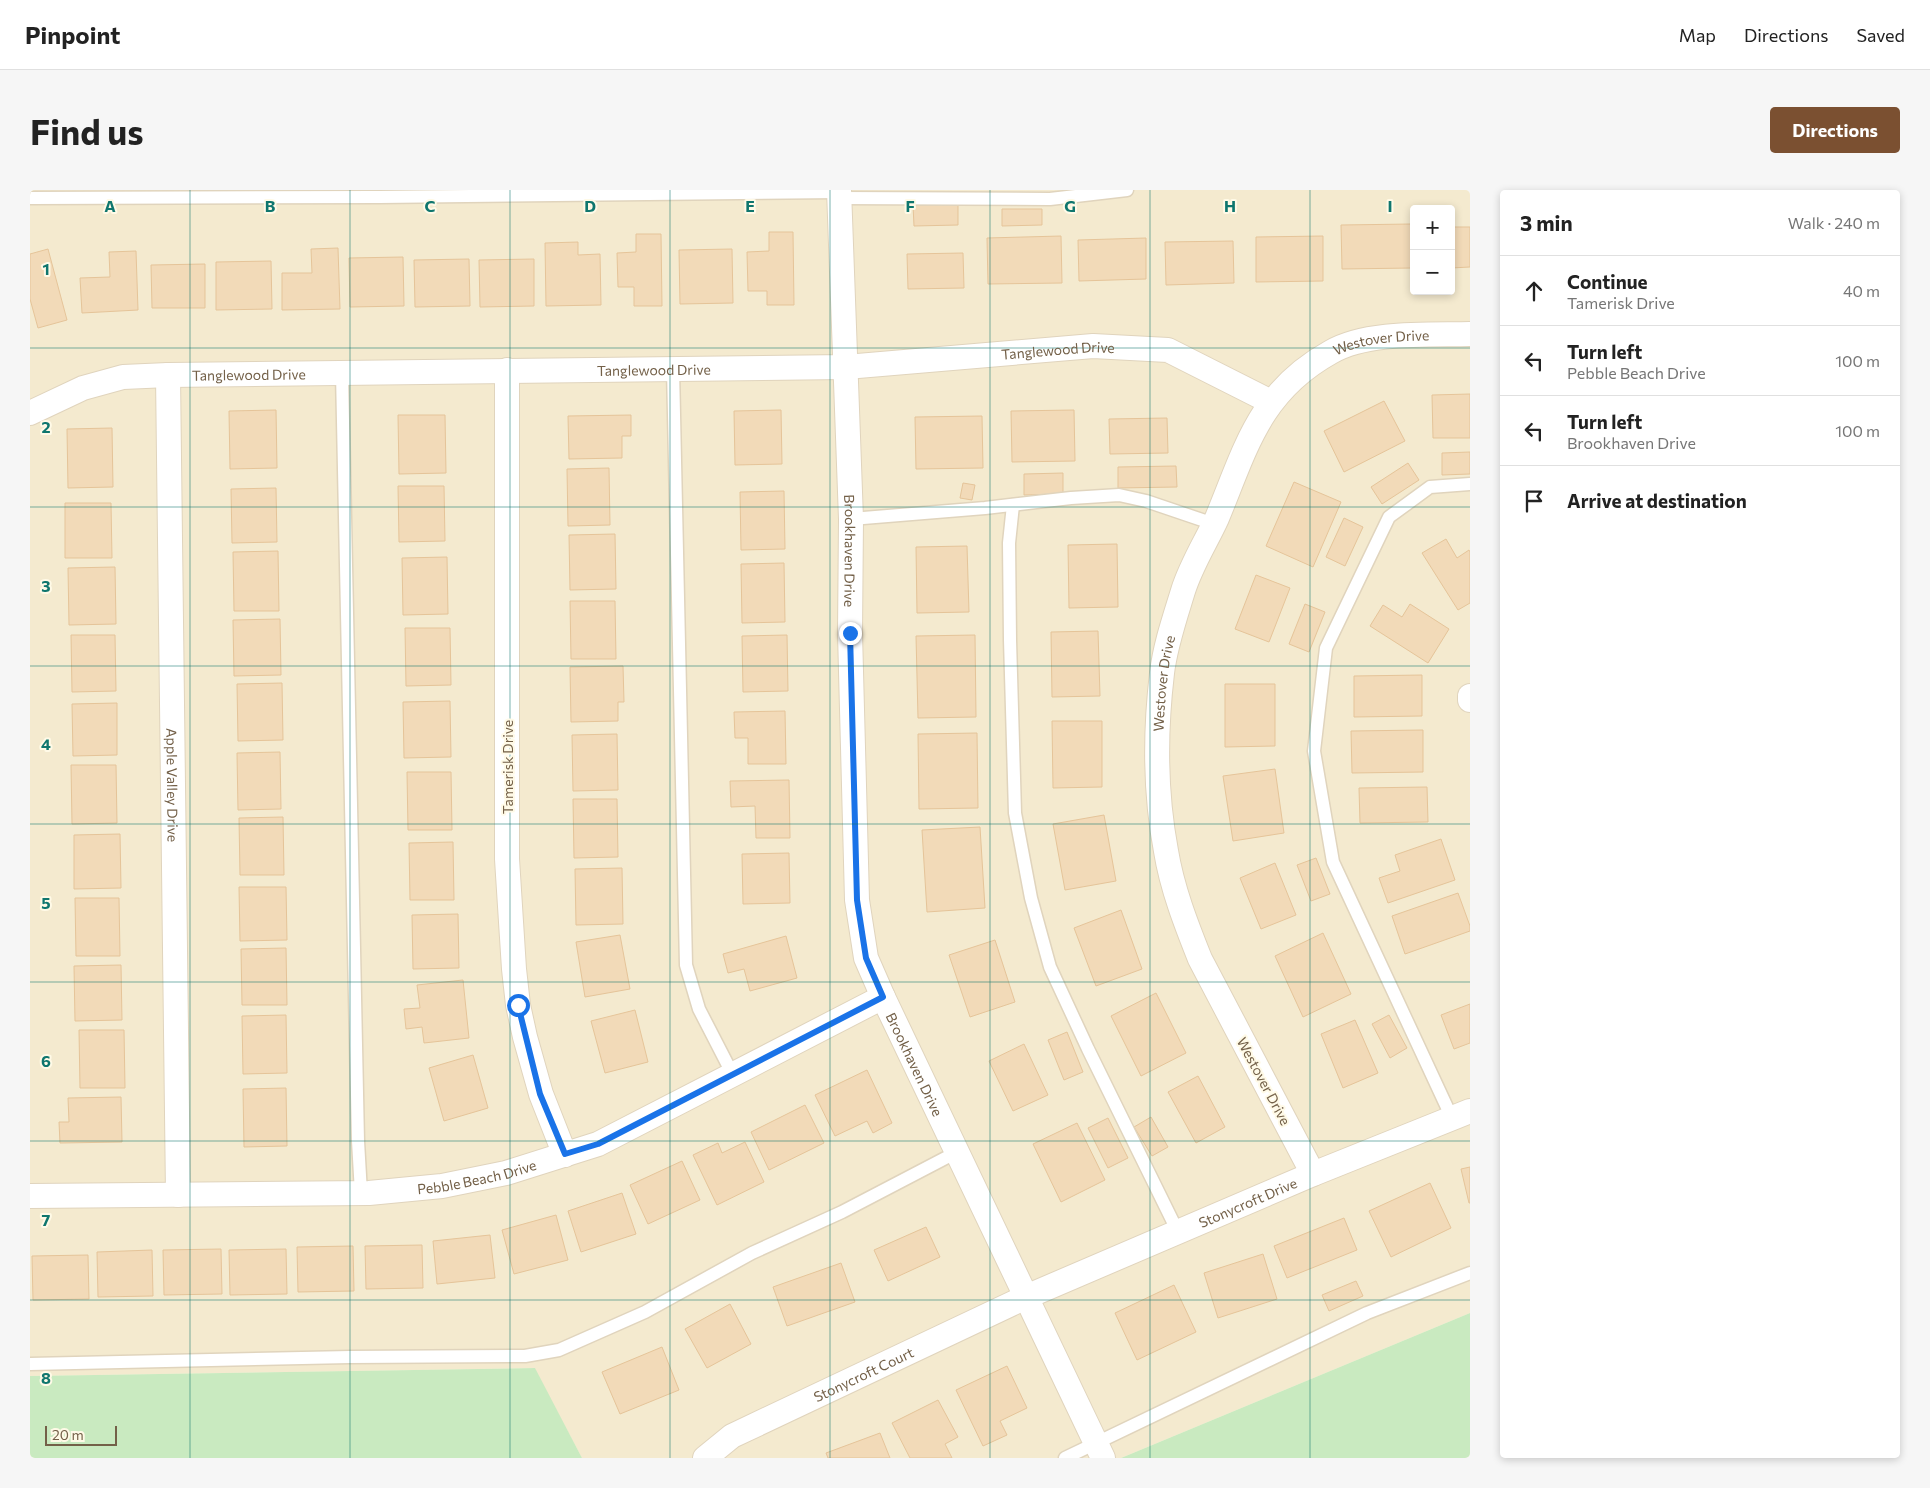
<!DOCTYPE html>
<html lang="en">
<head>
<meta charset="utf-8">
<style>
  :root { --surface:#fff; --page:#f6f6f6; --text:#222; --muted:#767676; --line:#e0e0e0; --accent:#7b5031 }
  body { margin:0; font-family:Commissioner,sans-serif; background:var(--page); color:var(--text) }
  .controls { position:absolute; right:15px; top:15px; display:grid; overflow:hidden; border-radius:5px; box-shadow:0 2px 8px #0003 }
  .controls button { width:45px; height:45px; display:grid; place-items:center; padding:0; border:0; border-bottom:1px solid var(--line); background:var(--surface); color:var(--text); font:25px sans-serif }
  .scale { position:absolute; left:15px; bottom:12px; width:72px; box-sizing:border-box; padding-left:5px; border:2px solid #736048; border-top:0; font-size:14px; line-height:18px; white-space:nowrap; color:#736048; -webkit-text-stroke:4px #fffae7; paint-order:stroke }
  .stop { position:absolute; width:15px; height:15px; margin:-11px; border:4px solid #1a73e8; border-radius:50%; background:#fff }
  .stop.end { background:#1a73e8; border-color:#fff; box-shadow:0 1px 5px #0008 }
  .list { margin:0; padding:0; list-style:none }
  h2 { display:flex; justify-content:space-between; align-items:center; height:65px; margin:0; padding:0 20px; font-size:21px }
  h2 small { font-size:16px; font-weight:400; color:var(--muted) }
  .list li { display:grid; grid-template-columns:32px 1fr auto; gap:15px; align-items:center; box-sizing:border-box; height:70px; padding:0 20px; border-top:1px solid var(--line) }
  .list b { display:block; font-size:19px; white-space:nowrap }
  .list p { margin:0; font-size:16px; white-space:nowrap; color:var(--muted) }
  .list em { font-size:16px; font-style:normal; color:var(--muted) }
  .icon { flex:none; width:28px; height:28px; fill:none; stroke:currentColor; stroke-width:2; stroke-linecap:round; stroke-linejoin:round }
  .map { position:relative; flex:none; width:1440px; height:1268px; overflow:hidden; border-radius:5px }
  header { display:flex; align-items:center; gap:30px; box-sizing:border-box; height:70px; padding:0 25px; background:var(--surface); border-bottom:1px solid var(--line) }
  header strong { font-size:24px }
  nav { display:flex; gap:28px; margin-inline-start:auto; font-size:18px }
  .intro { display:flex; align-items:center; justify-content:space-between; box-sizing:border-box; height:120px; padding:0 30px }
  h1 { margin:0; font-size:35px }
  .button { padding:12px 22px; border-radius:5px; background:var(--accent); color:#fff; font-size:18px; font-weight:700 }
  main { display:flex; gap:30px; padding:0 30px }
  aside { flex:1; background:var(--surface); border-radius:5px; box-shadow:0 2px 8px #0003 }
  .map>svg:first-child { display:block }
  .residential { fill:#f4eacf; fill-rule:evenodd }
  .green { fill:#c9eac0 }
  .building { fill:#f2dab8; stroke:#e5c499 }
  .lines { fill:none; stroke-linecap:round; stroke-linejoin:round }
  .service-casing { stroke:#e0d4bd; stroke-width:15 }
  .minor-casing { stroke:#e0d4bd; stroke-width:26 }
  .service { stroke:#fff; stroke-width:12 }
  .minor { stroke:#fff; stroke-width:24 }
  .route { stroke:#1a73e8; stroke-width:6 }
  .grid { fill:none; stroke:#0f766e; stroke-width:1; stroke-opacity:0.55 }
  .labels { text-anchor:middle; dominant-baseline:central; stroke-width:4; stroke-linejoin:round; paint-order:stroke }
  .street-label { font-size:14px; fill:#736048; stroke:#fffae7 }
  .grid-label { font-size:16px; text-anchor:middle; font-weight:bold; fill:#0f766e; stroke:#fffae7; stroke-width:4; stroke-linejoin:round; paint-order:stroke }
</style>
</head>
<body>
<header>
<strong>Pinpoint</strong>
<nav><a>Map</a><a>Directions</a><a>Saved</a></nav>
</header>
<div class="intro"><h1>Find us</h1><a class="button">Directions</a></div>
<main>
<div class="map">
<svg width="1440" height="1268" viewBox="0 0 1440 1268">
  <rect width="100%" height="100%" fill="#fcf7e1"/>
  <path class="residential" d="M 0,0 L 1440,0 L 1440,1123 L 1091,1268 L 552,1268 L 504,1178 L 0,1186 ZM 1384,19 L 1421,19 L 1421,101 L 1384,101 Z"/>
  <g class="green">
    <path d="M 1440,1123 L 1440,1268 L 1091,1268 Z"/>
    <path d="M 505,1178 L 552,1268 L 0,1268 L 0,1186 Z"/>
  </g>
  <g class="building">
    <path d="M 928,14 L 928,35 L 884,36 L 883,15 Z"/>
    <path d="M 972,19 L 1012,19 L 1012,35 L 972,36 Z"/>
    <path d="M 1381,34 L 1382,78 L 1312,79 L 1311,35 Z"/>
    <path d="M 1421,37 L 1440,37 L 1440,77 L 1421,78 Z"/>
    <path d="M 739,42 L 763,42 L 764,115 L 737,115 L 737,101 L 718,101 L 717,62 L 739,61 Z"/>
    <path d="M 606,44 L 631,44 L 632,116 L 604,116 L 604,97 L 588,97 L 587,63 L 606,62 Z"/>
    <path d="M 1031,46 L 1032,93 L 958,94 L 957,48 Z"/>
    <path d="M 1293,46 L 1293,91 L 1226,92 L 1226,47 Z"/>
    <path d="M 1116,48 L 1116,89 L 1049,91 L 1048,50 Z"/>
    <path d="M 1203,51 L 1204,93 L 1136,95 L 1135,52 Z"/>
    <path d="M 548,52 L 548,65 L 570,64 L 571,115 L 516,116 L 515,53 Z"/>
    <path d="M 308,58 L 310,119 L 252,120 L 252,83 L 282,83 L 281,59 Z"/>
    <path d="M 18,59 L 37,130 L 8,138 L 0,109 L 0,64 Z"/>
    <path d="M 702,59 L 703,113 L 650,114 L 649,60 Z"/>
    <path d="M 106,61 L 108,120 L 52,123 L 50,88 L 80,87 L 79,62 Z"/>
    <path d="M 933,63 L 934,98 L 878,99 L 877,64 Z"/>
    <path d="M 373,67 L 374,116 L 320,117 L 319,68 Z"/>
    <path d="M 439,69 L 440,116 L 385,117 L 384,70 Z"/>
    <path d="M 504,69 L 504,116 L 450,117 L 449,70 Z"/>
    <path d="M 241,71 L 242,119 L 186,120 L 186,72 Z"/>
    <path d="M 175,74 L 175,118 L 122,118 L 121,75 Z"/>
    <path d="M 1440,204 L 1440,248 L 1403,248 L 1402,205 Z"/>
    <path d="M 1354,211 L 1375,251 L 1314,282 L 1294,241 Z"/>
    <path d="M 246,220 L 247,278 L 200,279 L 199,221 Z"/>
    <path d="M 751,220 L 752,274 L 705,275 L 704,221 Z"/>
    <path d="M 1044,220 L 1045,271 L 982,272 L 981,221 Z"/>
    <path d="M 368,225 L 415,225 L 416,283 L 369,284 Z"/>
    <path d="M 601,225 L 601,246 L 592,246 L 592,268 L 539,269 L 538,226 Z"/>
    <path d="M 952,226 L 953,278 L 886,279 L 885,227 Z"/>
    <path d="M 1137,228 L 1138,263 L 1080,264 L 1079,229 Z"/>
    <path d="M 82,238 L 83,297 L 38,298 L 37,239 Z"/>
    <path d="M 1440,262 L 1440,284 L 1412,285 L 1412,263 Z"/>
    <path d="M 1378,273 L 1389,290 L 1352,314 L 1341,297 Z"/>
    <path d="M 1146,276 L 1147,297 L 1088,298 L 1088,277 Z"/>
    <path d="M 579,278 L 580,335 L 538,336 L 537,279 Z"/>
    <path d="M 1033,283 L 1033,304 L 994,305 L 994,284 Z"/>
    <path d="M 1264,292 L 1311,312 L 1283,377 L 1236,356 Z"/>
    <path d="M 933,293 L 945,295 L 942,310 L 930,308 Z"/>
    <path d="M 368,296 L 414,296 L 415,351 L 369,352 Z"/>
    <path d="M 246,298 L 247,352 L 202,353 L 201,299 Z"/>
    <path d="M 754,301 L 755,359 L 711,360 L 710,302 Z"/>
    <path d="M 35,313 L 81,313 L 82,368 L 35,368 Z"/>
    <path d="M 1314,328 L 1333,337 L 1315,376 L 1296,367 Z"/>
    <path d="M 585,344 L 586,399 L 540,400 L 539,345 Z"/>
    <path d="M 1416,349 L 1427,368 L 1439,360 L 1440,362 L 1440,413 L 1428,420 L 1392,363 Z"/>
    <path d="M 1087,354 L 1088,417 L 1039,418 L 1038,355 Z"/>
    <path d="M 937,356 L 939,422 L 887,423 L 886,357 Z"/>
    <path d="M 248,361 L 249,421 L 204,421 L 203,362 Z"/>
    <path d="M 417,367 L 418,424 L 373,425 L 372,368 Z"/>
    <path d="M 754,373 L 755,432 L 712,433 L 711,374 Z"/>
    <path d="M 85,377 L 86,434 L 39,435 L 38,378 Z"/>
    <path d="M 1226,385 L 1260,398 L 1239,452 L 1205,439 Z"/>
    <path d="M 540,411 L 585,411 L 586,469 L 541,469 Z"/>
    <path d="M 1275,414 L 1295,422 L 1279,462 L 1259,454 Z"/>
    <path d="M 1380,414 L 1419,439 L 1398,473 L 1340,436 L 1353,415 L 1372,427 Z"/>
    <path d="M 250,429 L 251,485 L 204,486 L 203,430 Z"/>
    <path d="M 375,438 L 420,438 L 421,495 L 376,496 Z"/>
    <path d="M 1068,441 L 1070,506 L 1022,507 L 1021,442 Z"/>
    <path d="M 41,445 L 85,445 L 86,501 L 42,502 Z"/>
    <path d="M 757,445 L 758,501 L 713,502 L 712,446 Z"/>
    <path d="M 945,445 L 946,527 L 888,528 L 886,446 Z"/>
    <path d="M 593,476 L 594,512 L 588,512 L 588,531 L 541,532 L 540,477 Z"/>
    <path d="M 1392,485 L 1392,526 L 1324,527 L 1324,486 Z"/>
    <path d="M 252,493 L 253,550 L 208,551 L 207,494 Z"/>
    <path d="M 1195,494 L 1245,494 L 1245,556 L 1195,557 Z"/>
    <path d="M 420,511 L 421,567 L 374,568 L 373,512 Z"/>
    <path d="M 87,513 L 87,565 L 43,566 L 42,514 Z"/>
    <path d="M 755,521 L 756,574 L 718,574 L 718,548 L 705,548 L 704,522 Z"/>
    <path d="M 1022,531 L 1072,531 L 1072,597 L 1023,598 Z"/>
    <path d="M 1393,540 L 1393,582 L 1322,583 L 1321,541 Z"/>
    <path d="M 947,543 L 948,618 L 889,619 L 888,544 Z"/>
    <path d="M 587,544 L 588,600 L 543,601 L 542,545 Z"/>
    <path d="M 250,562 L 251,619 L 208,620 L 207,563 Z"/>
    <path d="M 41,575 L 86,575 L 87,633 L 42,634 Z"/>
    <path d="M 1245,579 L 1254,643 L 1203,651 L 1193,586 Z"/>
    <path d="M 377,582 L 421,582 L 422,640 L 378,640 Z"/>
    <path d="M 759,590 L 760,648 L 726,648 L 725,616 L 701,617 L 700,591 Z"/>
    <path d="M 1397,597 L 1398,632 L 1330,633 L 1329,598 Z"/>
    <path d="M 543,609 L 587,609 L 588,667 L 544,668 Z"/>
    <path d="M 1074,625 L 1086,691 L 1035,700 L 1023,634 Z"/>
    <path d="M 253,627 L 254,685 L 210,685 L 209,628 Z"/>
    <path d="M 950,637 L 955,718 L 897,722 L 892,640 Z"/>
    <path d="M 90,644 L 91,698 L 44,699 L 44,645 Z"/>
    <path d="M 1411,649 L 1425,690 L 1358,713 L 1349,688 L 1370,681 L 1365,665 Z"/>
    <path d="M 423,652 L 424,710 L 380,710 L 379,653 Z"/>
    <path d="M 759,663 L 760,713 L 713,714 L 712,664 Z"/>
    <path d="M 1286,668 L 1300,704 L 1281,711 L 1267,675 Z"/>
    <path d="M 1245,673 L 1266,725 L 1231,739 L 1210,688 Z"/>
    <path d="M 592,678 L 593,734 L 546,735 L 545,679 Z"/>
    <path d="M 209,697 L 256,697 L 257,750 L 210,751 Z"/>
    <path d="M 1428,703 L 1440,736 L 1440,741 L 1375,764 L 1362,726 Z"/>
    <path d="M 45,708 L 89,708 L 90,766 L 46,766 Z"/>
    <path d="M 1091,720 L 1112,779 L 1066,796 L 1044,738 Z"/>
    <path d="M 428,724 L 429,778 L 383,779 L 382,725 Z"/>
    <path d="M 1293,743 L 1321,804 L 1273,827 L 1245,766 Z"/>
    <path d="M 590,745 L 600,799 L 555,807 L 546,752 Z"/>
    <path d="M 756,746 L 767,788 L 720,801 L 714,779 L 698,783 L 693,764 Z"/>
    <path d="M 965,750 L 985,812 L 940,827 L 919,765 Z"/>
    <path d="M 256,758 L 257,815 L 212,815 L 211,759 Z"/>
    <path d="M 91,775 L 92,830 L 45,831 L 44,776 Z"/>
    <path d="M 433,790 L 439,848 L 394,853 L 392,837 L 376,839 L 374,819 L 390,818 L 387,795 Z"/>
    <path d="M 1126,803 L 1156,863 L 1111,886 L 1081,826 Z"/>
    <path d="M 1440,814 L 1440,853 L 1424,859 L 1411,825 Z"/>
    <path d="M 605,820 L 618,872 L 575,883 L 561,831 Z"/>
    <path d="M 256,825 L 257,883 L 213,884 L 212,826 Z"/>
    <path d="M 1359,825 L 1377,858 L 1360,868 L 1342,834 Z"/>
    <path d="M 1325,830 L 1348,883 L 1313,898 L 1291,844 Z"/>
    <path d="M 49,840 L 94,840 L 95,898 L 50,898 Z"/>
    <path d="M 1037,842 L 1053,882 L 1034,890 L 1018,850 Z"/>
    <path d="M 994,854 L 1018,905 L 983,921 L 959,871 Z"/>
    <path d="M 443,865 L 458,918 L 414,931 L 399,878 Z"/>
    <path d="M 837,880 L 862,933 L 843,943 L 837,931 L 805,946 L 785,905 Z"/>
    <path d="M 1168,886 L 1195,937 L 1166,953 L 1138,902 Z"/>
    <path d="M 256,898 L 257,956 L 214,957 L 213,899 Z"/>
    <path d="M 91,907 L 92,952 L 30,953 L 29,932 L 39,932 L 38,908 Z"/>
    <path d="M 775,915 L 794,953 L 739,980 L 721,942 Z"/>
    <path d="M 1121,927 L 1138,957 L 1122,966 L 1104,937 Z"/>
    <path d="M 1078,928 L 1098,968 L 1078,978 L 1058,938 Z"/>
    <path d="M 1047,933 L 1075,990 L 1031,1012 L 1003,954 Z"/>
    <path d="M 715,952 L 734,992 L 687,1015 L 663,965 L 688,953 L 692,963 Z"/>
    <path d="M 652,971 L 670,1010 L 618,1034 L 600,995 Z"/>
    <path d="M 1440,977 L 1440,1013 L 1439,1013 L 1431,979 Z"/>
    <path d="M 1400,993 L 1421,1038 L 1361,1067 L 1339,1021 Z"/>
    <path d="M 592,1003 L 606,1044 L 551,1062 L 538,1021 Z"/>
    <path d="M 526,1025 L 538,1070 L 484,1084 L 472,1040 Z"/>
    <path d="M 1314,1028 L 1327,1060 L 1257,1088 L 1244,1056 Z"/>
    <path d="M 896,1037 L 910,1067 L 858,1091 L 844,1060 Z"/>
    <path d="M 460,1045 L 465,1088 L 407,1094 L 403,1051 Z"/>
    <path d="M 392,1055 L 393,1098 L 336,1099 L 335,1056 Z"/>
    <path d="M 323,1056 L 324,1101 L 268,1102 L 267,1057 Z"/>
    <path d="M 191,1059 L 192,1104 L 134,1105 L 133,1060 Z"/>
    <path d="M 256,1059 L 257,1104 L 200,1105 L 199,1060 Z"/>
    <path d="M 122,1060 L 123,1106 L 68,1107 L 67,1062 Z"/>
    <path d="M 1233,1064 L 1247,1109 L 1188,1128 L 1174,1083 Z"/>
    <path d="M 58,1065 L 59,1109 L 3,1110 L 2,1066 Z"/>
    <path d="M 811,1073 L 825,1112 L 757,1136 L 743,1097 Z"/>
    <path d="M 1326,1091 L 1333,1106 L 1299,1121 L 1292,1105 Z"/>
    <path d="M 1144,1095 L 1166,1142 L 1107,1170 L 1085,1123 Z"/>
    <path d="M 700,1114 L 721,1154 L 677,1178 L 655,1139 Z"/>
    <path d="M 632,1157 L 649,1200 L 590,1224 L 572,1182 Z"/>
    <path d="M 977,1176 L 997,1218 L 970,1231 L 977,1245 L 953,1256 L 926,1200 Z"/>
    <path d="M 908,1210 L 928,1247 L 915,1254 L 922,1268 L 880,1268 L 862,1233 Z"/>
    <path d="M 850,1243 L 860,1268 L 798,1268 L 796,1263 Z"/>
  </g>
  <g class="lines">
    <g class="service-casing">
      <g id="service">
        <path d="M 0,8 L 349,7 L 809,2"/>
        <path d="M 809,8 L 1020,9 L 1097,0"/>
        <path d="M 643,179 L 656,775 L 669,819 L 703,885"/>
        <path d="M 312,183 L 328,951 L 331,1003"/>
        <path d="M 983,315 L 979,353 L 980,450 L 985,623 L 1001,708 L 1020,777 L 1058,859 L 1148,1042"/>
        <path d="M 821,329 L 955,318 L 1041,308 L 1089,305 L 1116,311 L 1184,334"/>
        <path d="M 1422,928 L 1303,672 L 1284,561 L 1296,458 L 1359,327 L 1400,297 L 1440,294"/>
        <path d="M 0,1174 L 320,1167 L 495,1166 L 529,1160 L 615,1122 L 722,1063 L 812,1022 L 927,962"/>
        <path d="M 1035,1268 L 1337,1123 L 1440,1083"/>
      </g>
    </g>
    <g class="minor-casing">
      <g id="minor">
        <path id="s1" d="M 809,0 L 821,329 L 820,443 L 827,710 L 836,768 L 853,807 L 1073,1268"/>
        <path d="M 477,180 L 477,669 L 484,779 L 488,815 L 495,847 L 511,904 L 535,965"/>
        <path id="s2" d="M 138,185 L 148,1005"/>
        <path id="s3" d="M 0,223 L 53,198 L 93,187 L 138,185 L 816,177 L 1063,156 L 1138,160 L 1241,212"/>
        <path d="M 1440,506 L 1440,510"/>
        <path id="s4" d="M 1283,984 L 1170,769 C 1156,734 1142,698 1136,661 C 1125,603 1125,542 1132,483 C 1135,456 1145,427 1153,401 C 1161,375 1176,352 1187,328 C 1216,258 1229,202 1301,162 C 1337,141 1399,145 1440,144"/>
        <path id="s5" d="M 0,1006 L 339,1003 L 412,996 L 476,983 L 568,954 L 853,807"/>
        <path id="s6" d="M 675,1268 L 702,1246 L 996,1107 L 1283,984 L 1440,921"/>
      </g>
    </g>
    <use href="#service" class="service"/>
    <use href="#minor" class="minor"/>
  </g>
  <g class="lines">
    <path class="route" d="M 488,815 L 510,904 L 535,964 L 568,954 L 853,807 L 836,768 L 827,710 L 820,443"/>
  </g>
  <path class="grid" d="M 160,0 L 160,1268M 320,0 L 320,1268M 480,0 L 480,1268M 640,0 L 640,1268M 800,0 L 800,1268M 960,0 L 960,1268M 1120,0 L 1120,1268M 1280,0 L 1280,1268M 0,158 L 1440,158M 0,317 L 1440,317M 0,476 L 1440,476M 0,634 L 1440,634M 0,792 L 1440,792M 0,951 L 1440,951M 0,1110 L 1440,1110"/>
  <g class="labels">
    <g class="street-label">
      <text stroke="none"><textPath href="#s4" startOffset="959">Westover Drive</textPath></text>
      <text stroke="none"><textPath href="#s3" startOffset="1036">Tanglewood Drive</textPath></text>
      <text stroke="none"><textPath href="#s3" startOffset="631">Tanglewood Drive</textPath></text>
      <text stroke="none"><textPath href="#s3" startOffset="226">Tanglewood Drive</textPath></text>
      <text stroke="none"><textPath href="#s1" startOffset="361">Brookhaven Drive</textPath></text>
      <text stroke="none"><textPath href="#s4" startOffset="525">Westover Drive</textPath></text>
      <text transform="translate(477 577) rotate(-90)">Tamerisk Drive</text>
      <text stroke="none"><textPath href="#s2" startOffset="410">Apple Valley Drive</textPath></text>
      <text stroke="none"><textPath href="#s1" startOffset="886">Brookhaven Drive</textPath></text>
      <text transform="translate(1234 891) rotate(62)">Westover Drive</text>
      <text stroke="none"><textPath href="#s5" startOffset="448">Pebble Beach Drive</textPath></text>
      <text stroke="none"><textPath href="#s6" startOffset="601">Stonycroft Drive</textPath></text>
      <text stroke="none"><textPath href="#s6" startOffset="180">Stonycroft Court</textPath></text>
    </g>
  </g>
  <g class="grid-label">
    <text x="80" y="22">A</text>
    <text x="240" y="22">B</text>
    <text x="400" y="22">C</text>
    <text x="560" y="22">D</text>
    <text x="720" y="22">E</text>
    <text x="880" y="22">F</text>
    <text x="1040" y="22">G</text>
    <text x="1200" y="22">H</text>
    <text x="1360" y="22">I</text>
    <text x="16" y="85">1</text>
    <text x="16" y="243">2</text>
    <text x="16" y="402">3</text>
    <text x="16" y="560">4</text>
    <text x="16" y="719">5</text>
    <text x="16" y="877">6</text>
    <text x="16" y="1036">7</text>
    <text x="16" y="1194">8</text>
  </g>
</svg>
<div class="controls">
<button>+</button>
<button>−</button>
</div>
<div class="scale">20 m</div>
<div class="stop" style="left:488px;top:815px"></div>
<div class="stop end" style="left:820px;top:443px"></div>
</div>
<aside>
<h2>3 min<small>Walk · 240 m</small></h2>
<ul class="list">
<li><svg class="icon" aria-label="ahead" viewBox="0 0 24 24"><path d="M12 20V5M6 11l6-6 6 6"/></svg><div><b>Continue</b><p>Tamerisk Drive</p></div><em>40 m</em></li>
<li><svg class="icon" aria-label="left" viewBox="0 0 24 24"><path d="M17 20v-9H6M10 6l-5 5 5 5"/></svg><div><b>Turn left</b><p>Pebble Beach Drive</p></div><em>100 m</em></li>
<li><svg class="icon" aria-label="left" viewBox="0 0 24 24"><path d="M17 20v-9H6M10 6l-5 5 5 5"/></svg><div><b>Turn left</b><p>Brookhaven Drive</p></div><em>100 m</em></li>
<li><svg class="icon" aria-label="arrive" viewBox="0 0 24 24"><path d="M6 21V4h12l-3 4 3 4H6"/></svg><div><b>Arrive at destination</b></div></li>
</ul>
</aside>
</main>
</body>
</html>
